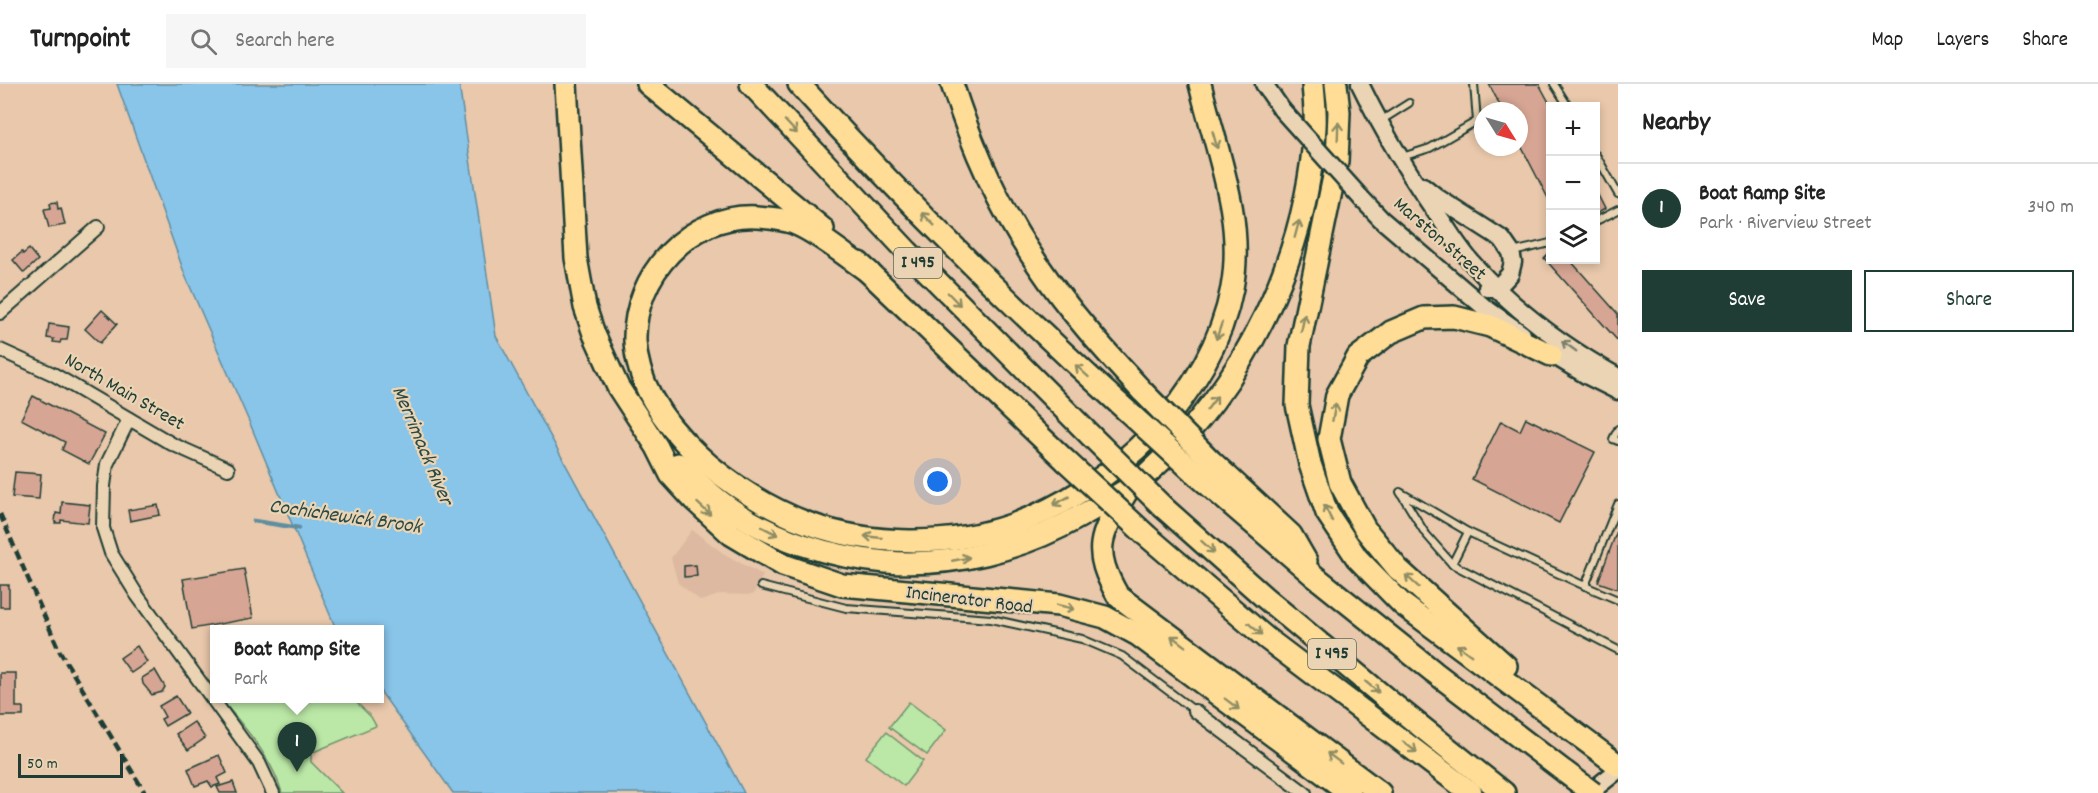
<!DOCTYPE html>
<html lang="en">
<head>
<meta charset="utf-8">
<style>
  :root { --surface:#fff; --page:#f6f6f6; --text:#222; --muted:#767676; --line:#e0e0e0; --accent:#1f3d34 }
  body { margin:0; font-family:Dekko,sans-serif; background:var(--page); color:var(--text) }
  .controls { position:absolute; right:18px; top:18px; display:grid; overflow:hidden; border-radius:0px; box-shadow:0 3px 9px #0003 }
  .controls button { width:54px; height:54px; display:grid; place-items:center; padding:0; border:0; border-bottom:2px solid var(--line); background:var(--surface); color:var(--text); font:30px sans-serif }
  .compass { position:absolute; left:1474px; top:18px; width:54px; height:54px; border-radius:50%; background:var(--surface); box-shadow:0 3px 9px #0003; rotate:127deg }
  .scale { position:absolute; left:18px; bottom:15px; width:105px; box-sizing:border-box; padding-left:6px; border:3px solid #1f3d34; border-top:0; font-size:16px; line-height:21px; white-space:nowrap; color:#1f3d34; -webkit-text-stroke:4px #ebd4b3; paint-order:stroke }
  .you { position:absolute; left:938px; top:398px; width:21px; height:21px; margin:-15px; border:4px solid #fff; border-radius:50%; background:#1a73e8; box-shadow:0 0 0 9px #1a73e833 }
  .badge { display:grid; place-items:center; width:39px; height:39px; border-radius:50%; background:var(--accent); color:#fff; font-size:20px; font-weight:700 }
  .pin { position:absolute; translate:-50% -50px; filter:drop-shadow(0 2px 3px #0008) }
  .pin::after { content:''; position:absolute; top:32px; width:21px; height:18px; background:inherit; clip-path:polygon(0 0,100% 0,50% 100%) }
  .popup { position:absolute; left:210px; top:541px; width:174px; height:78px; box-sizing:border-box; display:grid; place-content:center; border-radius:0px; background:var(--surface); filter:drop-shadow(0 2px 4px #0005); font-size:20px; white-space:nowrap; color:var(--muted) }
  .popup b { font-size:22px; color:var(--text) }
  .popup::after { content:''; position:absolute; left:50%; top:100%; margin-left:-12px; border:12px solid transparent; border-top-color:var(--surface) }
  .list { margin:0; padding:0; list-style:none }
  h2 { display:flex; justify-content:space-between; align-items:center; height:78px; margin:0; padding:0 24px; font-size:26px }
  h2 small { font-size:20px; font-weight:400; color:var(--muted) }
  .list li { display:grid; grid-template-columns:39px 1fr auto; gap:18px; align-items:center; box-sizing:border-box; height:90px; padding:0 24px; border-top:2px solid var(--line) }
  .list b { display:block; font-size:22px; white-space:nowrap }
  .list p { margin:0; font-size:20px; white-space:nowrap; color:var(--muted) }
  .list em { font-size:20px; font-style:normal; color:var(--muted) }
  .actions { display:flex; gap:12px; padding:18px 24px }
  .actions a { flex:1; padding:14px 0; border:2px solid var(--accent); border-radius:0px; text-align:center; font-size:21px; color:var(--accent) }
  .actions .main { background:var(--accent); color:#fff }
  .icon { flex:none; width:33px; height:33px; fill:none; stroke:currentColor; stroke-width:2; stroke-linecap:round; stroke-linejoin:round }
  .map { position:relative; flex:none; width:1618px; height:709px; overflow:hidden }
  header { display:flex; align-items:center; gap:36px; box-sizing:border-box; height:84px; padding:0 30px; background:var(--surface); border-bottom:2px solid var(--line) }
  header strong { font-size:28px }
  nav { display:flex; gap:33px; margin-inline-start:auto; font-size:21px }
  .search { width:420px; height:54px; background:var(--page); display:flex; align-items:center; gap:15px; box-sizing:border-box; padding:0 21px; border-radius:0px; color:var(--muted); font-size:22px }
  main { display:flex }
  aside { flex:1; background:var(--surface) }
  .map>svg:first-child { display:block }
  .built { fill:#dcb9a0 }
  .green { fill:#bbe8a6; stroke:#6d926d; stroke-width:1.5 }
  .water { fill:#89c4e9; stroke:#5f8ea1; stroke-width:1.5 }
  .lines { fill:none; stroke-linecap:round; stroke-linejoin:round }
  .stream { stroke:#5f8ea1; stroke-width:4.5 }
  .building { fill:#d7a593; stroke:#1f3d34; stroke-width:1.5 }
  .service-casing { stroke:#1f3d34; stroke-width:10 }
  .minor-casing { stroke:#1f3d34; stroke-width:16 }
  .secondary-casing { stroke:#1f3d34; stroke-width:21 }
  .motorway-casing { stroke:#1f3d34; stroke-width:26 }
  .service { stroke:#ebd4b3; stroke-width:6 }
  .minor { stroke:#ebd4b3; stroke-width:12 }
  .secondary { stroke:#ebd4b3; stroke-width:16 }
  .motorway { stroke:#ffdd96; stroke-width:21 }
  .rail { stroke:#1f3d34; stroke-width:4.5; stroke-dasharray:9 4.5; stroke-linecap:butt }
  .secondary-bridge-casing { stroke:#1f3d34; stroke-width:21; stroke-linecap:butt }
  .motorway-bridge-casing { stroke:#1f3d34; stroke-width:26; stroke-linecap:butt }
  .secondary-bridge { stroke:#ebd4b3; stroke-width:16 }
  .motorway-bridge { stroke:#ffdd96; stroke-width:21 }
  .oneway { stroke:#8f8d65 }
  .oneway2 { stroke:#7b816d }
  .labels { text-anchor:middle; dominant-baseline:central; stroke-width:4.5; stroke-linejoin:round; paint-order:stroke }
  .shield { fill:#ebd4b3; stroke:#5c6a5a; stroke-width:1.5 }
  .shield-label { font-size:18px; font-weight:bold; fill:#1f3d34 }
  .street-label { font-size:20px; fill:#1f3d34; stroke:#ebd4b3 }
  .water-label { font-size:21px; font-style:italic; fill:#2a4a46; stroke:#ebd4b3 }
</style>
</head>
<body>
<header>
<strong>Turnpoint</strong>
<div class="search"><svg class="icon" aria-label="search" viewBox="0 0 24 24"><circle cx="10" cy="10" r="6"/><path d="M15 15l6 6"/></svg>Search here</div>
<nav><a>Map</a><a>Layers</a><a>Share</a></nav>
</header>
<main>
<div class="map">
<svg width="1618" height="709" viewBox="0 0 1618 709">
  <rect width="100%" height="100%" fill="#e9c8ab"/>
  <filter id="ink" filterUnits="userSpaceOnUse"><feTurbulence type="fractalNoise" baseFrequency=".0167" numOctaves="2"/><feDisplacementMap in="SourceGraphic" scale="12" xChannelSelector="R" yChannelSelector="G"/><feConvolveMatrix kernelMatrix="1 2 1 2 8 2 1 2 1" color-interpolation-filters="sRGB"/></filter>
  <g filter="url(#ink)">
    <path class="built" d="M 692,446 L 727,472 L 763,491 L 753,511 L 721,510 L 701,517 L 678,499 L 671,474 Z"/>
    <g class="green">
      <path d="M 221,615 L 353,615 L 371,633 L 376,642 L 311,669 L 311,678 L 342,709 L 282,709 C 272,673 244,643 221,615 Z"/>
      <path d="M 909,618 L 946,646 L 927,671 L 889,643 Z"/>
      <path d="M 886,648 L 923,677 L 904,702 L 866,673 Z"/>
    </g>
    <path class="water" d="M 117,0 L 459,0 L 496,252 L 744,709 L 453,709 L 380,607 L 380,546 L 336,545 L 251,342 L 185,191 Z"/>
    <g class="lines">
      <path class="stream" d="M 254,437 L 299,444"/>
    </g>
    <g class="building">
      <path d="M 1489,0 L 1539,0 L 1551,22 L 1550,118 L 1519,58 L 1519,27 L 1503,27 Z"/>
      <path d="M 1596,107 L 1605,125 L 1596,130 Z"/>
      <path d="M 57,118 L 58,125 L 61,124 L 65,141 L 49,144 L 44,125 L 51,124 L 50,119 Z"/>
      <path d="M 29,165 L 38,176 L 24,189 L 13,176 L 22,168 L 23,170 Z"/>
      <path d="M 1550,168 L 1550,176 L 1570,176 L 1618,230 L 1618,257 L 1544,174 Z"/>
      <path d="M 102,226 L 117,240 L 100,259 L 85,245 Z"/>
      <path d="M 49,240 L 69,243 L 67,256 L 61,256 L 60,259 L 53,258 L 54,255 L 47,254 Z"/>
      <path d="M 33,312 L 105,350 L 89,380 L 62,366 L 65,358 L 21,335 Z"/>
      <path d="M 1526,334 L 1595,368 L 1559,439 L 1472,395 L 1501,337 L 1520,347 Z"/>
      <path d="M 15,388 L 41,390 L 39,415 L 12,413 Z"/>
      <path d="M 62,418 L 90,421 L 88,439 L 61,436 L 61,439 L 55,439 L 56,429 L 61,430 Z"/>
      <path d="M 158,421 L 160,431 L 130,437 L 128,426 Z"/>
      <path d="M 1618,444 L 1618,505 L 1598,498 Z"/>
      <path d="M 696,481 L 697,492 L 684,493 L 684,482 Z"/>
      <path d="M 244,485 L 253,534 L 192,545 L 183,495 Z"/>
      <rect x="0" y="501" width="9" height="22"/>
      <path d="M 137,562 L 147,578 L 131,589 L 120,574 Z"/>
      <path d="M 155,586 L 165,603 L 162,608 L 152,611 L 143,600 L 142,594 Z"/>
      <path d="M 0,589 L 16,589 L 16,623 L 23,623 L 23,632 L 0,632 Z"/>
      <path d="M 176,612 L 187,629 L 165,642 L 161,635 L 165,633 L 159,622 Z"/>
      <path d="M 194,638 L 205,654 L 188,666 L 176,650 Z"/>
      <path d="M 219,671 L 227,689 L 217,694 L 220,700 L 212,703 L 208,697 L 195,702 L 188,685 Z"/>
      <path d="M 233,698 L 237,709 L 220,709 L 217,703 Z"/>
    </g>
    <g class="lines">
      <g class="service-casing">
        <g id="service">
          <path d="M 1554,0 L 1568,22"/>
          <path d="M 1382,36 L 1409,19"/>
          <path d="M 1596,71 L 1618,110"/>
          <path d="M 1402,73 L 1430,64 L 1477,37 L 1474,0"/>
          <path d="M 1596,137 L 1618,126"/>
          <path d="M 1513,168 L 1550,159"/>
          <path d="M 1618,345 L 1613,355 L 1618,357"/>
          <path d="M 1618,420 L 1585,502 L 1468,448 L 1400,408 L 1425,449 L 1452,480 L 1618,566"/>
          <path d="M 1452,480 L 1468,448"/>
          <path d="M 761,502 L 846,524 L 991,535 L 1082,555 L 1122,572 L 1195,627"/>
          <path d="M 1585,502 L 1618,516"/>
        </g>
      </g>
      <g class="minor-casing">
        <g id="minor">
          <path d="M 0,229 L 98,143"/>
          <path d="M 0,266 L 53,290 L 172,360 L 228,385"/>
          <path d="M 129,335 L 107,380 L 104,402 L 103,444 L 111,469 L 137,511 L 259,679 L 273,709"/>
          <path d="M 1195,627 L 1305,709"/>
        </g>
      </g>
      <g class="secondary-casing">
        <g id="secondary">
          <path d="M 1264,0 L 1282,26"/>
          <path d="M 1360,0 C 1384,49 1410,93 1442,137 C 1452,152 1462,168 1474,181 C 1514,226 1566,264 1618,293"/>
          <path d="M 1423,102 L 1438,114 L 1502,155 L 1511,168 L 1513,178 L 1510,190 L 1497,204 L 1487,204"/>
          <path d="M 1362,115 L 1381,135 L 1484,223 L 1522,250"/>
          <path d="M 1543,265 L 1586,291 L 1618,307"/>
          <path d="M 1589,709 L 1618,686"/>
        </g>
      </g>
      <g class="motorway-casing">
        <g id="motorway">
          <path d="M 566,0 L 576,174 L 585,223 L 594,250 L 618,303 L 657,363 L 671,391 L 693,415 L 731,450 L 783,481 L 842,501 L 1059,521 L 1105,533 L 1138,551 L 1350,709"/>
          <path d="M 648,0 L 823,145"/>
          <path d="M 751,0 L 907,167 L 1091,352"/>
          <path d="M 799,0 C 902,114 1012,223 1126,326"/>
          <path d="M 952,0 C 972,63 1000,126 1038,181 C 1069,227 1106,268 1143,308"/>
          <path d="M 1336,0 L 1339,28 L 1337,78 L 1299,262 L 1297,321 L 1310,380 L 1327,429 L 1357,474 L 1402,520 L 1618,681"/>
          <path d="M 859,179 L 1066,377"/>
          <path d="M 869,188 C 848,174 820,150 796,140 C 785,135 770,134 757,133 C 690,129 633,191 635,257 C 639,340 736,413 807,439 C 870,462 949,463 1012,441 C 1113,405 1212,312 1232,204 C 1245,134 1216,67 1200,0"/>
          <path d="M 1211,377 L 1291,451 L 1306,477"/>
          <path d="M 678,380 C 693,394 708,409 725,421 C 771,455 830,473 886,478 C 953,483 1021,466 1079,433 C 1103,419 1128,408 1148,389 C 1245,302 1307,173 1315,43 C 1316,29 1314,14 1313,0"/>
          <path d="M 1197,391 L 1313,491 L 1434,588 L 1565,688"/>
          <path d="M 1126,409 C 1100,452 1091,465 1118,512 L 1380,709"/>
          <path d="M 1164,424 L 1264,513 L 1389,617 L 1504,709"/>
          <path d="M 1147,452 L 1266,554 L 1471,709"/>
          <path d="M 1506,582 L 1398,485 L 1365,445 L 1340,399 L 1329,355 L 1337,311 L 1358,273 L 1391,248 L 1424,234 L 1454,233 L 1490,242 L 1551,271"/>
        </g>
      </g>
      <use href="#service" class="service"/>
      <use href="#minor" class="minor"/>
      <use href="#secondary" class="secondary"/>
      <use href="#motorway" class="motorway"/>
      <path class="rail" d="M 0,430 L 59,566 L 145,709"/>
      <g class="secondary-bridge-casing">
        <path id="secondary-bridge" d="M 1282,26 L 1362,115"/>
      </g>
      <g class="motorway-bridge-casing">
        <g id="motorway-bridge">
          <path d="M 1143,308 L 1211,377"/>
          <path d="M 1126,326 L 1197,391"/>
          <path d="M 1091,352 L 1164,424"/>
          <path d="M 1066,377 L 1147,452"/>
          <path d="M 1565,688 L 1593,709"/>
        </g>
      </g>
      <use href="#secondary-bridge" class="secondary-bridge"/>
      <use href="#motorway-bridge" class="motorway-bridge"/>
    </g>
    <defs><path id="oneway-shaft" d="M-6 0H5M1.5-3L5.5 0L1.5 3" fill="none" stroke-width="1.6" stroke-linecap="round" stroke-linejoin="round" transform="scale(1.5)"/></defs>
    <g class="oneway">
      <use href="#oneway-shaft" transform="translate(791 43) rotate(47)"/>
      <use href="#oneway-shaft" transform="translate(1338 47) rotate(-88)"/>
      <use href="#oneway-shaft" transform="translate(1215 56) rotate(74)"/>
      <use href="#oneway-shaft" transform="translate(928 135) rotate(-135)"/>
      <use href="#oneway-shaft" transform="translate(1297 145) rotate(-75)"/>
      <use href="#oneway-shaft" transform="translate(954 215) rotate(46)"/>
      <use href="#oneway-shaft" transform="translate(1303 239) rotate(-78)"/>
      <use href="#oneway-shaft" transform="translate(1219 247) rotate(109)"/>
      <use href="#oneway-shaft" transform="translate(1082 287) rotate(-138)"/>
      <use href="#oneway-shaft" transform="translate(1212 319) rotate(-53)"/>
      <use href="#oneway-shaft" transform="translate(1334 328) rotate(-80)"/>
      <use href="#oneway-shaft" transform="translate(1061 417) rotate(151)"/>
      <use href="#oneway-shaft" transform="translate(704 425) rotate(42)"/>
      <use href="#oneway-shaft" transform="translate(1328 429) rotate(-117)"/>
      <use href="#oneway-shaft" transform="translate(770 447) rotate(27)"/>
      <use href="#oneway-shaft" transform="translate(873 453) rotate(-174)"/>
      <use href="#oneway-shaft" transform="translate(1208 463) rotate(42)"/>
      <use href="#oneway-shaft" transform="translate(961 475) rotate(-11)"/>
      <use href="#oneway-shaft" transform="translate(1412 497) rotate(-138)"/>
      <use href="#oneway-shaft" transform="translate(1066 523) rotate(13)"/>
      <use href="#oneway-shaft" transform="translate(1255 545) rotate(41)"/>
      <use href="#oneway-shaft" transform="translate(1178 557) rotate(-143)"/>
      <use href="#oneway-shaft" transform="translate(1464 566) rotate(-144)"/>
      <use href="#oneway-shaft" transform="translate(1372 603) rotate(40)"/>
      <use href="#oneway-shaft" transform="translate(1232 620) rotate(37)"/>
      <use href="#oneway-shaft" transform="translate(1410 663) rotate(37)"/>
      <use href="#oneway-shaft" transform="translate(1334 674) rotate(-143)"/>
    </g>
    <use class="oneway2" href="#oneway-shaft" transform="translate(1569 262) rotate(-144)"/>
  </g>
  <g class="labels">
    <g class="shield">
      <rect x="894" y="164" width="48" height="30" rx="4.5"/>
      <rect x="1308" y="555" width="48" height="30" rx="4.5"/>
    </g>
    <g class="shield-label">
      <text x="918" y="179">I 495</text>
      <text x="1332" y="570">I 495</text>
    </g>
    <g class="street-label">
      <text transform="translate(1439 156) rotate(41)">Marston Street</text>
      <text transform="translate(124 309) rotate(30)">North Main Street</text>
      <text transform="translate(969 517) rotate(7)">Incinerator Road</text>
    </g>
    <g class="water-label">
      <text transform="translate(421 362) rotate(67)">Merrimack River</text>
      <text transform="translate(345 434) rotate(8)">Cochichewick Brook</text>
    </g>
  </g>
</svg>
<div class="controls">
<button>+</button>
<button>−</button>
<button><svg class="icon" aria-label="layers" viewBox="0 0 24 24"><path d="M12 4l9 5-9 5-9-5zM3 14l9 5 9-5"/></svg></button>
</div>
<svg class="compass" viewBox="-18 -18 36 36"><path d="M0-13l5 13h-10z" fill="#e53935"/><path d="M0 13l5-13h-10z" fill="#767676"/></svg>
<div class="scale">50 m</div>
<div class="you"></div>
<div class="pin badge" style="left:297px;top:688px">1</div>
<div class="popup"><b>Boat Ramp Site</b>Park</div>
</div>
<aside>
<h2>Nearby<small></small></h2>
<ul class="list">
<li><span class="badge">1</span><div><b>Boat Ramp Site</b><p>Park · Riverview Street</p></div><em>340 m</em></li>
</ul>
<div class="actions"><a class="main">Save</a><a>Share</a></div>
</aside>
</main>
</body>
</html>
